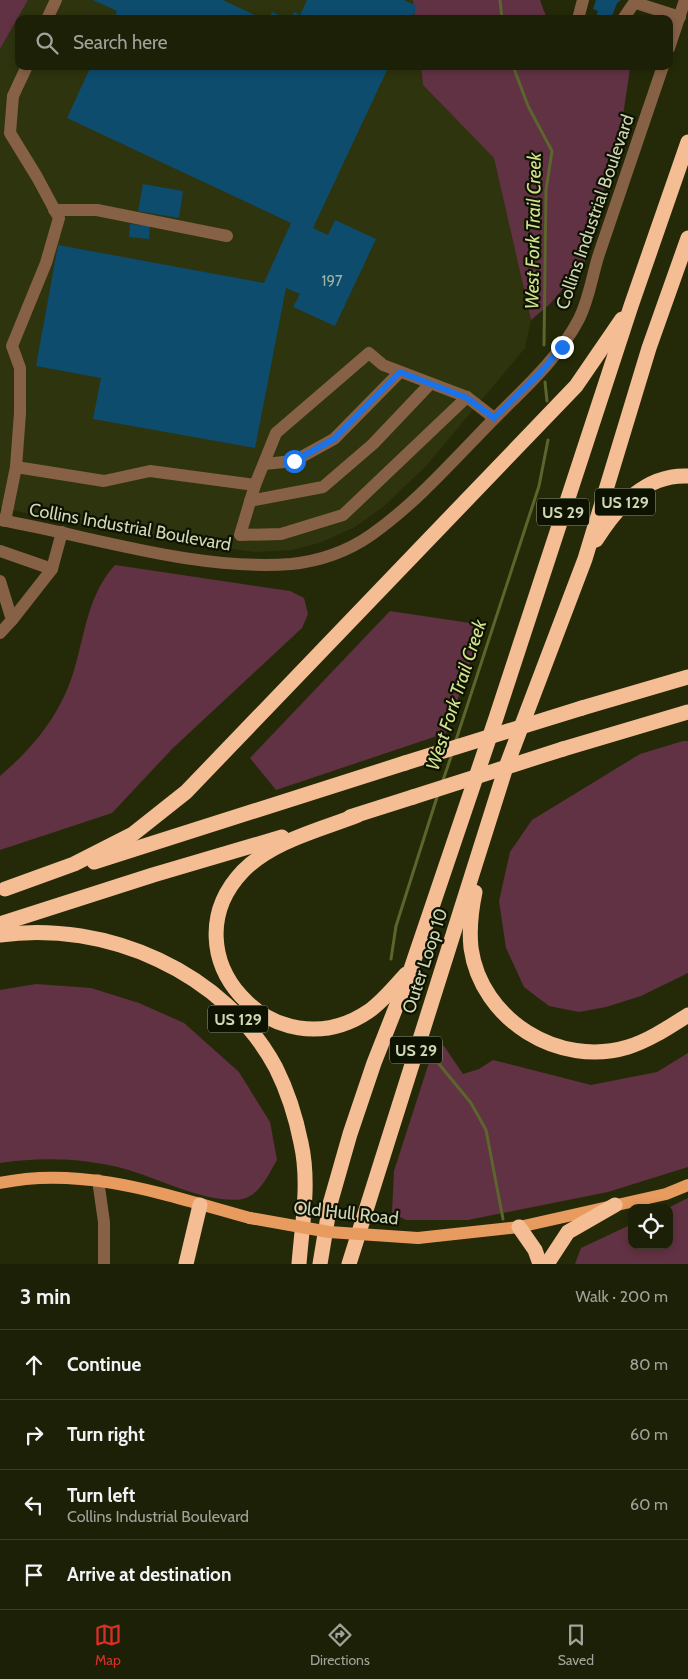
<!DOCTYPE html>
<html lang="en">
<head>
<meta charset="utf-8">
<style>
  :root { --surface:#1b2006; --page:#282d14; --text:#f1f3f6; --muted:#a0a39b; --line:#393e28; --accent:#d93025 }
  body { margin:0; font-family:Cabin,sans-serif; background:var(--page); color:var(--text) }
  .controls { position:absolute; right:15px; bottom:15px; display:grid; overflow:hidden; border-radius:10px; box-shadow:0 2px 8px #0003 }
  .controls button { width:45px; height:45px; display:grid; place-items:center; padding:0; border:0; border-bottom:1px solid var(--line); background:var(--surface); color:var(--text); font:25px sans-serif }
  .stop { position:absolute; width:15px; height:15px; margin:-11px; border:4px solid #1a73e8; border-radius:50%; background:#fff }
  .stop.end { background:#1a73e8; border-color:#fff; box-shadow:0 1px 5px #0008 }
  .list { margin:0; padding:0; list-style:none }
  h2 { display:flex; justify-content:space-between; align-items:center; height:65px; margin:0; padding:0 20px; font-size:21px }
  h2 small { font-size:16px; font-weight:400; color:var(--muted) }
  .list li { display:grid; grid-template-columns:32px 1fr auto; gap:15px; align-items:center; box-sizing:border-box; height:70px; padding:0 20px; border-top:1px solid var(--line) }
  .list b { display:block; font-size:19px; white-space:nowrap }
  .list p { margin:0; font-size:16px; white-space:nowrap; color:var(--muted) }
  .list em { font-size:16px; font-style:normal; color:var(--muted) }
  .icon { flex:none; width:28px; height:28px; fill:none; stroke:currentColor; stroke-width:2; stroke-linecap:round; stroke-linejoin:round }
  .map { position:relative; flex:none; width:688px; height:1264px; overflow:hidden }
  .search { position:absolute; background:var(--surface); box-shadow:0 2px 8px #0003; left:15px; right:15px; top:15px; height:55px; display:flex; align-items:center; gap:12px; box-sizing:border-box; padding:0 18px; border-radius:10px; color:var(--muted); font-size:19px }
  .sheet { height:345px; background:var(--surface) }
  nav { display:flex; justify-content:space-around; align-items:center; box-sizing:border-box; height:70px; border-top:1px solid var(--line); background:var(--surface); font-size:14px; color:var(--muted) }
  nav a { display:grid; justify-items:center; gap:2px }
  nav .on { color:var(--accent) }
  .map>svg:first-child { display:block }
  .built { fill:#2e340e }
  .green { fill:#613243 }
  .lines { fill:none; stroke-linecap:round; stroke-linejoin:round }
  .stream { stroke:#5b652c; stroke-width:3 }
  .building { fill:#0d4c6d }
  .minor { stroke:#876146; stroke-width:12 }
  .major { stroke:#e89b5f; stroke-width:12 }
  .highway { stroke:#f5bd94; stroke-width:15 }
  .major-bridge { stroke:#e89b5f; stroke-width:12 }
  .highway-bridge { stroke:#f5bd94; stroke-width:15 }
  .route { stroke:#1a73e8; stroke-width:6 }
  .labels { text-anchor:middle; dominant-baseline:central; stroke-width:4.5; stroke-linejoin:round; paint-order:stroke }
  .number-label { font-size:15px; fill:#9fb4a4 }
  .shield { fill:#0e1200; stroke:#969c80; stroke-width:1 }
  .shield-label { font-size:16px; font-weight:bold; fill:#d0d7b7 }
  .street-label { font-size:18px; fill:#d0d7b7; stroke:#0e1200 }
  .water-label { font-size:19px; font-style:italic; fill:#d3e38e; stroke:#0e1200 }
</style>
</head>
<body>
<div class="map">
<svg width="688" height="1264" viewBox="0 0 688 1264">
  <rect width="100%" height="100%" fill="#242a08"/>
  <path class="built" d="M 28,0 L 413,0 L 415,19 L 19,19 L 19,66 L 421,66 L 423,85 L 494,157 L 531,320 L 525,348 L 426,466 L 383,507 L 355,527 L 319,543 L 292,550 L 256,552 L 198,545 L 0,508 L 0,49 Z"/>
  <g class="green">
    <path d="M 0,0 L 28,0 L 0,49 Z"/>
    <path d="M 413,0 L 540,0 L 547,19 L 415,19 Z"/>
    <path d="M 421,66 L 623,66 L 630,69 L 622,122 L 584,264 L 550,304 L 531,320 L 494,158 L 423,85 Z"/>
    <path d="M 115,565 L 290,591 L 304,598 L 308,614 L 302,628 L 172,749 L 112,813 L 0,850 L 0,776 C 35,746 62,713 75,667 C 85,632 89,593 115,565 Z"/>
    <path d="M 390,611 L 483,625 L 446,733 L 276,790 L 250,758 Z"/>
    <path d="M 683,741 L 688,741 L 688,973 L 641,996 L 606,1007 L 579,1012 L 549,1006 L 524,987 L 506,948 L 499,901 L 510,852 L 532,820 L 640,754 Z"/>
    <path d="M 36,984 L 91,988 L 139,1003 L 184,1023 L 239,1072 L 270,1122 L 277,1160 C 269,1173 260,1195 243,1199 C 209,1205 158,1178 125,1169 C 83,1158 42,1157 0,1163 L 0,990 Z"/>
    <path d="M 444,1046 L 463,1074 L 479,1069 L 493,1060 L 591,1085 L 657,1072 L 688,1053 L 688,1167 L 608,1192 L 468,1220 L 406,1220 L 392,1213 L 394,1171 L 434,1047 Z"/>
    <path d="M 688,1198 L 688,1264 L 575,1264 L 581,1248 L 632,1224 L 632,1245 L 669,1245 L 668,1208 Z"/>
  </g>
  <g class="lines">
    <g class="stream">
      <path d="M 500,0 L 502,19"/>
      <path d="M 513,66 L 528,106 L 552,151 L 546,190 L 544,345"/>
      <path d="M 545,382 L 547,401"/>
      <path d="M 455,743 L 539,486 L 548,440"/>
      <path d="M 442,783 L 452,754"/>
      <path d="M 391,959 L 396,926 L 438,794"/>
      <path d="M 439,1064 L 471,1103 L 486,1130 L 503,1219"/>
    </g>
  </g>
  <g class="building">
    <path d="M 93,0 L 223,0 L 263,19 L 114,19 L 117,11 Z"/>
    <path d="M 307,0 L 404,0 L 417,6 L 412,19 L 291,19 L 294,12 L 300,15 Z"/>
    <path d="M 596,0 L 621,0 L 617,3 L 612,16 L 609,15 L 608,19 L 595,19 L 598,11 L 593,9 Z"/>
    <path d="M 272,12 L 287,19 L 269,19 Z"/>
    <path d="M 91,66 L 389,66 L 313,228 L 328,235 L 335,220 L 376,239 L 335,326 L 293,307 L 300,294 L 286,288 L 255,448 L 93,419 L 101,378 L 36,366 L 58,245 L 264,283 L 291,223 L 67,118 Z"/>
    <path d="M 143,184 L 183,191 L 179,218 L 138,211 Z"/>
    <path d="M 130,224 L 150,226 L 149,239 L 129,237 Z"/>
  </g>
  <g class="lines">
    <g class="minor">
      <path d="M 636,3 L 680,17"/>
      <path d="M 47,19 L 56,0"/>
      <path d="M 578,19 L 583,0"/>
      <path d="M 623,19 L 636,0"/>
      <path d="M 669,48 L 685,0"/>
      <path d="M 54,210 L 97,210 L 227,236"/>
      <path d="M 264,464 L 294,461 L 334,439 L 400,372"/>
      <path d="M 16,467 L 104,481 L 150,471 L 255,485 L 240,535 L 281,534 L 343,515 L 467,397 L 494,418"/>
      <path d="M 255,485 L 276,433 L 369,353 L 383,365 L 467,397"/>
      <path d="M 250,501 L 323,487 L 373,444 L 429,385"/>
      <path d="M 0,520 C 95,537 195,571 291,564 C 320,561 348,551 371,535 C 415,504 452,462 489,424 C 521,391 557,361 579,319 C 590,297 592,274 600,251 C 621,190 642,128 663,66"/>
      <path d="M 5,521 L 16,467 L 20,413 L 20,368 L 12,346 L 46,263 L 59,218 L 37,177 L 10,133 L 13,96 L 27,66"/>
      <path d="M 0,551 L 52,569"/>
      <path d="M 0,581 L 12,620 L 0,633"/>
      <path d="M 12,620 L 52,569 L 62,532"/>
      <path d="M 98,1180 L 104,1222 L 104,1264"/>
    </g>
    <g class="major">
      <path d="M 0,1183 C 84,1165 169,1196 250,1218"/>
      <path d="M 418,1238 L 519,1227 L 666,1194 L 688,1185"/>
    </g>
    <g class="highway">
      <path d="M 596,540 C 617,507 645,474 688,476"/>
      <path d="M 582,708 L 688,677"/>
      <path d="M 563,749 L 688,712"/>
      <path d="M 358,815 C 320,830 272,841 243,871 C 164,954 275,1075 369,1011 C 383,1001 395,986 406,974"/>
      <path d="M 350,817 L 413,797"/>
      <path d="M 94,862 L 405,763"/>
      <path d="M 5,889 L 74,864 L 133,834 L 186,792 L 576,386 L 622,319"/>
      <path d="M 475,892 C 471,911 469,929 471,948 C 481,1020 559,1068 628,1047 C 650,1040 669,1027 688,1015"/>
      <path d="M 0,924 L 153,875 L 282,837"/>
      <path d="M 0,935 C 106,920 225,972 276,1068 C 288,1092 296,1118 301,1143 C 310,1183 302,1224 299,1264"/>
      <path d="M 519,1227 L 535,1250 L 540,1264"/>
      <path d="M 186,1264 L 200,1205"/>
      <path d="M 320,1264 L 330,1204 L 350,1134 L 374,1063 L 411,969 L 496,718 L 631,306 L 688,142"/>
      <path d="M 349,1264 L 506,767 L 585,559 L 649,348 L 688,238"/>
      <path d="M 547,1264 L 568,1232 L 615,1205"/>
    </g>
    <path class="major-bridge" d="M 250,1218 L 329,1232 L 418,1238"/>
    <g class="highway-bridge">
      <path d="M 405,763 L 582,708"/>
      <path d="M 413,797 L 563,749"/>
    </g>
  </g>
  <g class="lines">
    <path class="route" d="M 294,461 L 334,439 L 400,372 L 467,398 L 494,418 L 540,373 L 562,347"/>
  </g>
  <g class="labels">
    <g class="number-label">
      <text x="332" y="281">197</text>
    </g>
    <g class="shield">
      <rect x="595" y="488.5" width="60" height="27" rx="4"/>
      <rect x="537" y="498.5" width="52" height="27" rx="4"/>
      <rect x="208" y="1005.5" width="60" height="27" rx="4"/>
      <rect x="390" y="1036.5" width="52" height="27" rx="4"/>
    </g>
    <g class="shield-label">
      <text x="625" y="502">US 129</text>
      <text x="563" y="512">US 29</text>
      <text x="238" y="1019">US 129</text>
      <text x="416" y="1050">US 29</text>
    </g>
    <g class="street-label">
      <text transform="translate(595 212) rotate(-71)">Collins Industrial Boulevard</text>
      <text transform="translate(130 527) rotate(10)">Collins Industrial Boulevard</text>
      <text transform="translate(425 961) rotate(-72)">Outer Loop 10</text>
      <text transform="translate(346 1213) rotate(6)">Old Hull Road</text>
    </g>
    <g class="water-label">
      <text transform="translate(533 231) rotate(-89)">West Fork Trail Creek</text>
      <text transform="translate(456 695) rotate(-72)">West Fork Trail Creek</text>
    </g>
  </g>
</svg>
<div class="controls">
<button><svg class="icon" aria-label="locate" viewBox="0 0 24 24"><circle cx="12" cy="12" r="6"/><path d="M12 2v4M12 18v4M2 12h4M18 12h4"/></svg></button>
</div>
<div class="stop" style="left:294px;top:461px"></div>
<div class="stop end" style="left:562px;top:347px"></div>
<div class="search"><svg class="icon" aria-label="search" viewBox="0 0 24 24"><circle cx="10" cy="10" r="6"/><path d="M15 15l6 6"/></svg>Search here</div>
</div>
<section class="sheet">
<h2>3 min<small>Walk · 200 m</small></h2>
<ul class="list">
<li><svg class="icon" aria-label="ahead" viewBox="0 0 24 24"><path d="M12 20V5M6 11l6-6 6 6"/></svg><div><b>Continue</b></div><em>80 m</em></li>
<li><svg class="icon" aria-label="right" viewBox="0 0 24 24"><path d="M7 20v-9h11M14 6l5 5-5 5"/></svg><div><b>Turn right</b></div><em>60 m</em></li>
<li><svg class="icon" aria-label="left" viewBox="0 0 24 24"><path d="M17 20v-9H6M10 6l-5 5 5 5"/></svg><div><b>Turn left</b><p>Collins Industrial Boulevard</p></div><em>60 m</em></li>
<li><svg class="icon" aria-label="arrive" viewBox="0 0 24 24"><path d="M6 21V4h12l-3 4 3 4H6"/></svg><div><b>Arrive at destination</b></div></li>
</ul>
</section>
<nav>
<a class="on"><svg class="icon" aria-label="map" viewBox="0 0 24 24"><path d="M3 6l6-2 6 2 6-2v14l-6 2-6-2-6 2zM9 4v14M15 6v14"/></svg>Map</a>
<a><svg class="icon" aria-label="directions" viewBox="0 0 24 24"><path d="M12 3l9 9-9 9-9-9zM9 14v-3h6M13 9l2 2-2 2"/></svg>Directions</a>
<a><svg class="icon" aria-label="saved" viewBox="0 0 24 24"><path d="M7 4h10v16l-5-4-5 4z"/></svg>Saved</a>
</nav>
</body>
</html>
